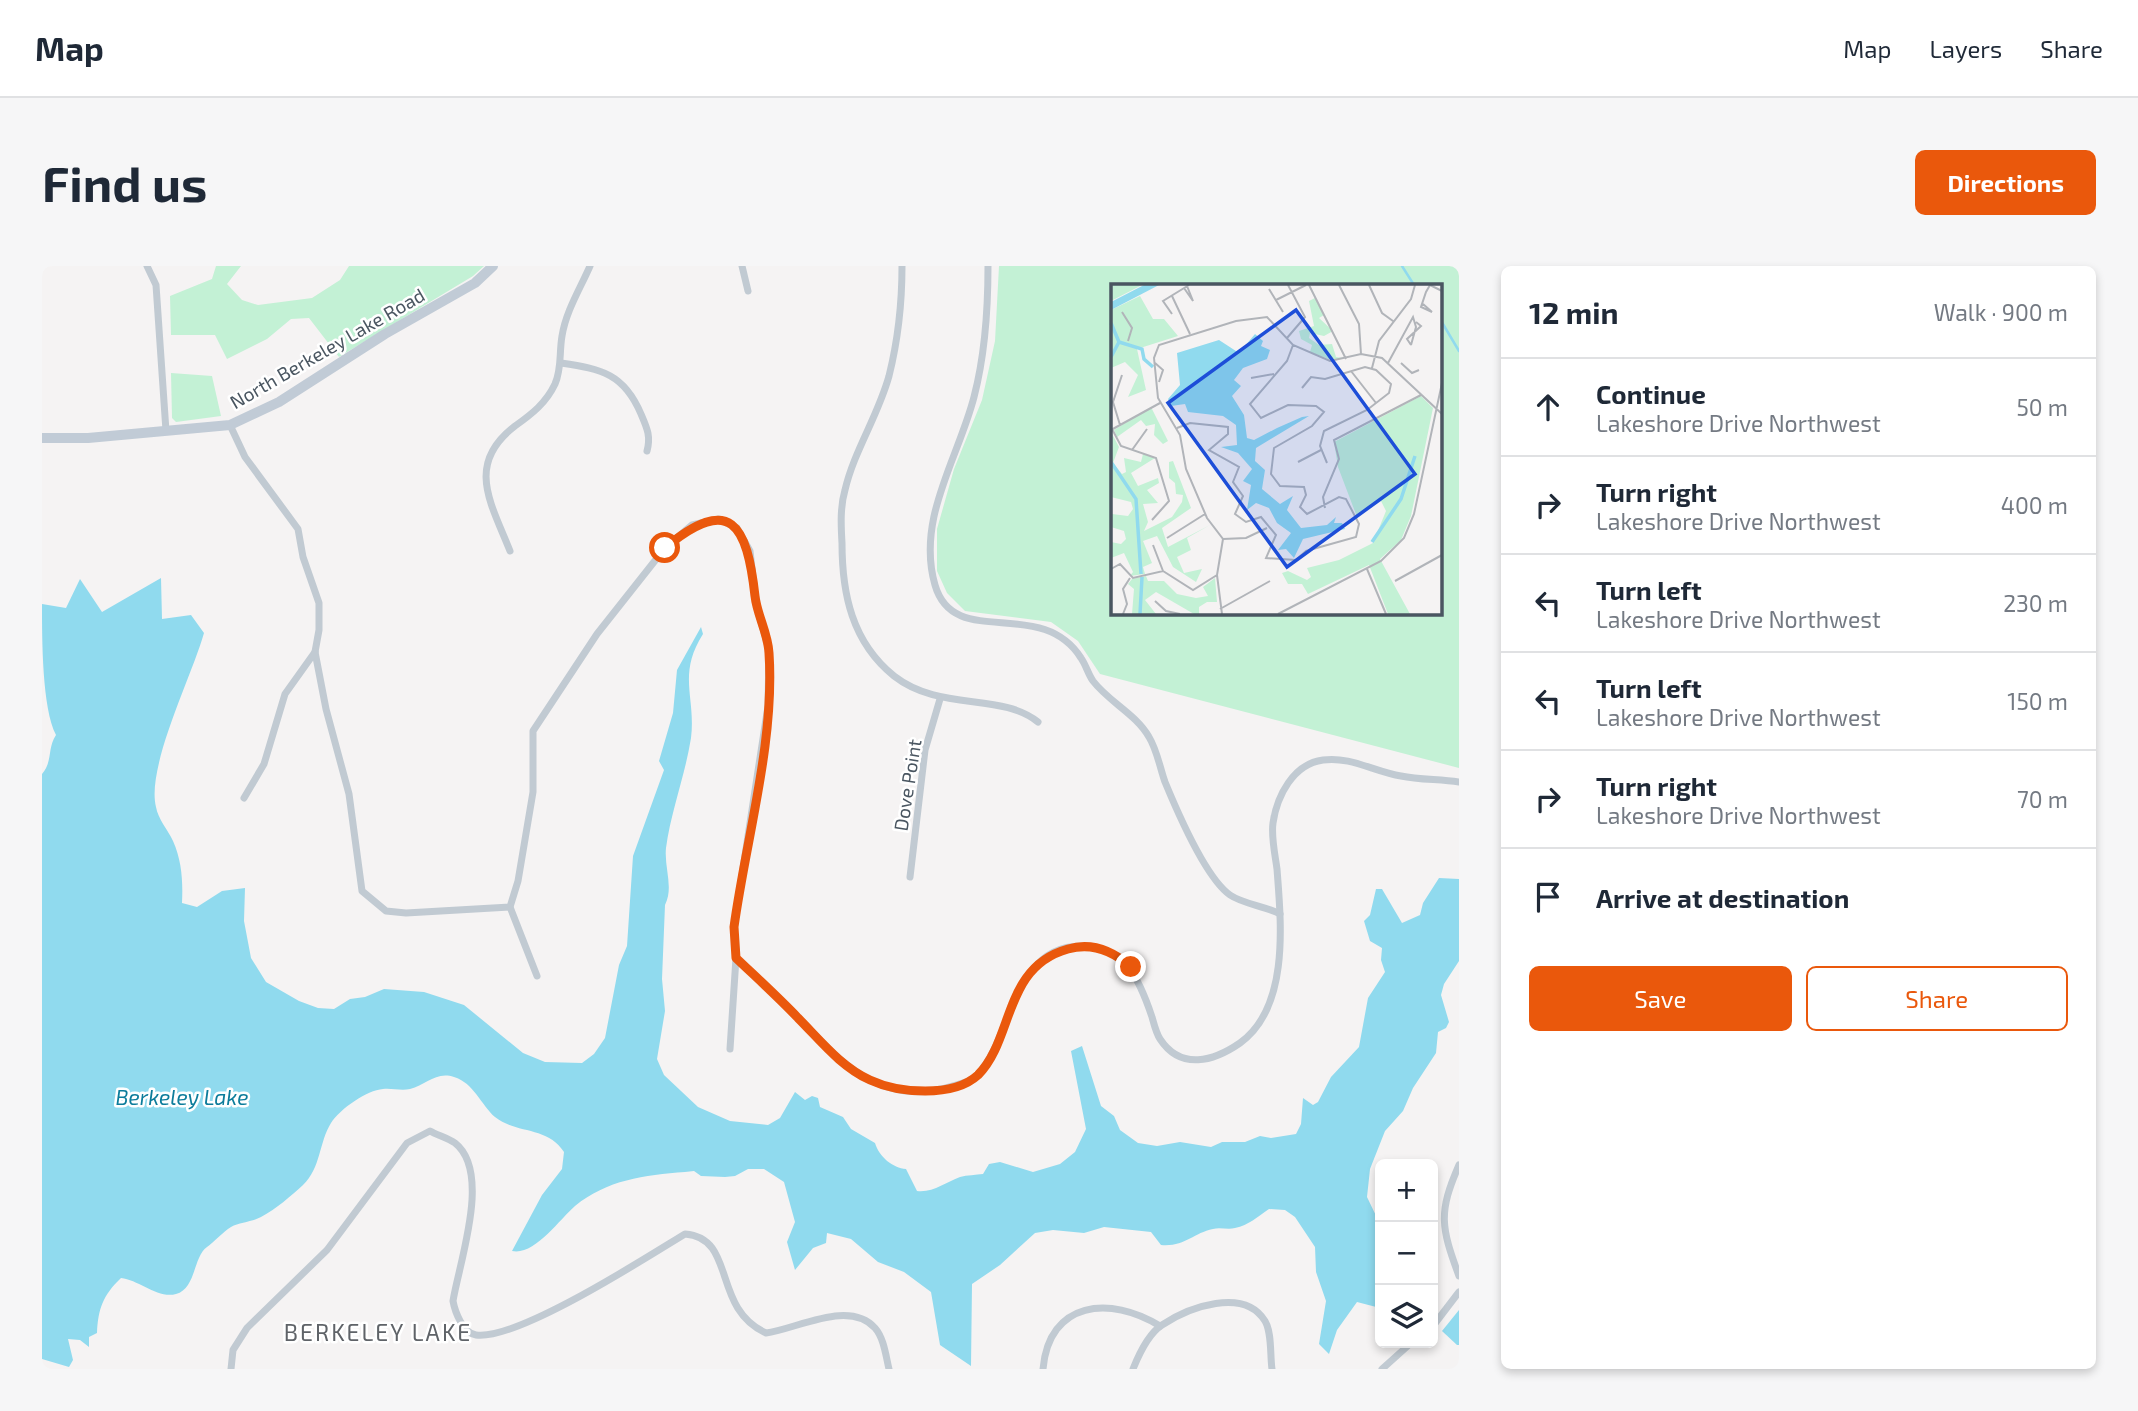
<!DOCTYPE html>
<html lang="en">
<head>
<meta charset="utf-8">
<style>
  :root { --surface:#fff; --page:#f6f6f7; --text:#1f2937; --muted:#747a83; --line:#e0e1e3; --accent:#ea580c }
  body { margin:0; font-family:"Exo 2",sans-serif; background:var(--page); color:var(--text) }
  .controls { position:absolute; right:21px; bottom:21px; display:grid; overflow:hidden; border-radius:10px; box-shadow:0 4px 10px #0003 }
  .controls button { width:63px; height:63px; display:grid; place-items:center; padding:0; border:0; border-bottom:2px solid var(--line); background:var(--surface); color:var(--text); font:35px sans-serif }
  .stop { position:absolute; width:21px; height:21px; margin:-16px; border:5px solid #ea580c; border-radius:50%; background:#fff }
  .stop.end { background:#ea580c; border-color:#fff; box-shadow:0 2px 7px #0008 }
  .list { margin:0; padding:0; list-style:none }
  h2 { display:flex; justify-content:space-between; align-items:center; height:91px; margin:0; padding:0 28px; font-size:30px }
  h2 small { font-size:23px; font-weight:400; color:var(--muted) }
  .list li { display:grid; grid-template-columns:46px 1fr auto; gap:21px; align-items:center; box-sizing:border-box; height:98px; padding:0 28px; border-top:2px solid var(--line) }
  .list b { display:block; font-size:26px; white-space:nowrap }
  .list p { margin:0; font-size:23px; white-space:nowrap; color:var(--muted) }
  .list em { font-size:23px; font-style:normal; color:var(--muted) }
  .actions { display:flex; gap:14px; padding:21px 28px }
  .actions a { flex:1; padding:16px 0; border:2px solid var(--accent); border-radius:10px; text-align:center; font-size:24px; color:var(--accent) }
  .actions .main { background:var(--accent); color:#fff }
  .icon { flex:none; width:38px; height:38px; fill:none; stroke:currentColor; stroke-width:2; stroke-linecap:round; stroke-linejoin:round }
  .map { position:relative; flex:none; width:1417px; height:1103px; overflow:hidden; border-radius:10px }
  header { display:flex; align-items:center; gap:42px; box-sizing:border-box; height:98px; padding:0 35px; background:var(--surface); border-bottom:2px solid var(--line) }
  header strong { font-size:33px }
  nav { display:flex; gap:38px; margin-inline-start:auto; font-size:24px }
  .intro { display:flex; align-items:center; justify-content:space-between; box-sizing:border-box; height:168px; padding:0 42px }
  h1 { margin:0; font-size:49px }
  .button { padding:18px 32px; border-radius:10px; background:var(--accent); color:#fff; font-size:24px; font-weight:700 }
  main { display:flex; gap:42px; padding:0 42px }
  aside { flex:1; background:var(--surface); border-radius:10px; box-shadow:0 4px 10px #0003 }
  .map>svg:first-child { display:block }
  .green { fill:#c3f1d5; fill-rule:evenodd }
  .water { fill:#90daee }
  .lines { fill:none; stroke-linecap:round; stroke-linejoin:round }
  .stream { stroke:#90daee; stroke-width:2.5 }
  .street { stroke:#c1cad2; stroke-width:7 }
  .secondary { stroke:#c1cbd6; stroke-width:10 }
  .route { stroke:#ea580c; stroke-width:9 }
  .labels { text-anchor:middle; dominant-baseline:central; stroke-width:5; stroke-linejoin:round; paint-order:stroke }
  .street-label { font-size:19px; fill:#4a5661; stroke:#fff }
  .water-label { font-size:21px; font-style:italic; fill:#0c7c9b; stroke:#fff }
  .quarter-label { font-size:23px; letter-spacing:2px; fill:#5f6368; stroke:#fff }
  .inset-river { fill:none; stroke:#90daee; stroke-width:3.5 }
  .inset-road { fill:none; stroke:#b1b4b9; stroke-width:2 }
  .view { fill:#1d4ed8; fill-opacity:0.15; stroke:#1d4ed8; stroke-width:3.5 }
  .inset-edge { fill:none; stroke:#4a5661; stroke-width:3.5 }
</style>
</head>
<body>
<header>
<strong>Map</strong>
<nav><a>Map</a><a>Layers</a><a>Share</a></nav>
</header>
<div class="intro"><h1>Find us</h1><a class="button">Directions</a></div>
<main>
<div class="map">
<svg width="1417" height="1103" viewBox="0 0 1417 1103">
  <rect width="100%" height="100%" fill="#f5f3f3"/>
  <g class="green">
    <path d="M 174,0 L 199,0 L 185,18 L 200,34 L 216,39 L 270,32 L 298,14 L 307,0 L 442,0 L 431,10 L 297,91 L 267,52 L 249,53 L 225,73 L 185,93 L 173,69 L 129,69 L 128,30 L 170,13 Z"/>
    <path d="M 957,0 L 1417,0 L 1417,502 L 1058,408 L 1036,375 L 1009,356 L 923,345 L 905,327 L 895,305 L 895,263 L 912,203 L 940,134 L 953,75 ZM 1398,19 L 1398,346 L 1070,346 L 1070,19 Z"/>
    <path d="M 129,107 L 170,110 L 179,150 L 134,156 L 130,152 Z"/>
  </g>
  <g class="water">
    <path d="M 119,312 L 120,353 L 149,349 L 162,367 C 150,410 104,501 114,541 C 116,553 126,564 131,575 C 140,595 141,616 140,637 L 155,641 L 180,625 L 203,622 L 202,655 L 209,692 L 224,716 L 257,735 L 276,742 L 292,743 L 308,733 L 323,731 L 342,723 L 382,726 L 422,739 L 481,787 L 503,796 L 540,797 L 552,788 L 563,772 L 577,699 L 585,680 L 591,590 L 622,504 L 617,495 L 631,447 L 635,404 L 659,361 L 661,368 C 635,409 654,431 649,472 C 643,510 629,545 624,582 C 622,602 632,621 623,639 L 620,713 L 623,745 L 615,793 L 622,809 L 656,841 L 688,855 L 726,859 L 738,852 L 753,826 L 763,834 L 770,830 L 776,832 L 778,841 L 801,851 L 809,863 L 833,877 C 837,891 851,902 864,903 L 875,925 C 891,927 904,916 918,911 C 925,909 934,909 941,908 L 947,898 L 958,896 L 991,906 L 1018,898 L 1033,886 L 1044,863 L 1029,785 L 1040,780 L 1059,840 L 1072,850 L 1078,864 L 1096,877 L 1115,880 L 1138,876 L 1169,881 L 1180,876 L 1203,876 L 1218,870 L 1229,872 L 1254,868 L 1259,858 L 1261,832 L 1271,839 L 1276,836 L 1289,811 L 1317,781 L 1326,732 L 1343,706 L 1339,694 L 1340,682 L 1328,675 L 1322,655 L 1328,649 L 1334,623 L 1340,623 L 1360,657 L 1378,649 L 1381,637 L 1397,612 L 1417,613 L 1417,695 L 1402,718 L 1399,729 L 1407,756 L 1404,762 L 1396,766 L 1394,787 L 1371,822 L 1361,845 L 1343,865 L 1328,903 L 1325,931 L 1338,958 L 1338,1042 L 1315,1036 L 1295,1064 L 1287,1088 L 1277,1078 L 1284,1035 L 1274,1006 L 1273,981 L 1253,951 L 1243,944 L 1227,943 C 1215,951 1207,959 1193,962 C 1186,964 1178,961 1171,963 C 1151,967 1143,981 1119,979 L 1109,966 L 1062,961 L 1042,967 L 1011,964 L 993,967 L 958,999 L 930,1018 L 929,1100 L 898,1079 L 889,1026 L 862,1006 L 836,996 L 809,973 L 785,967 L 784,977 L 771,982 L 753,1004 L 745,976 L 753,956 L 742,916 L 722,903 L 706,903 L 693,910 L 683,911 L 659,910 L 652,905 L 643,906 C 602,909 565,914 533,940 C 517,954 492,990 470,985 L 500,929 L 520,903 L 522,886 C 506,860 474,868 453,851 C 439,839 432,817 412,811 C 394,805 384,819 368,823 C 359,825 350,822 341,823 C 325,824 298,843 289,857 C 277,876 279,902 261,919 C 249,930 234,943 219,951 C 210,956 198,956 189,961 C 181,966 172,976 165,981 C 151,991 154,1023 134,1028 C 116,1033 97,1014 79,1012 C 61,1029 56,1043 55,1067 L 47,1071 L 47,1081 L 38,1074 L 26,1073 L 31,1094 L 27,1101 L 0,1093 L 0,508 C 11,495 5,483 14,469 C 0,442 0,373 0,338 L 24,342 L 38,313 L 60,346 Z"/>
    <path d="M 1417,1044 L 1417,1079 L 1415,1079 L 1400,1065 Z"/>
  </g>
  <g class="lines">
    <g class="stream">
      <path d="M 1360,0 L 1372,19"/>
      <path d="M 1398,53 L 1417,85"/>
    </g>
    <g class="street">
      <path d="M 105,0 L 114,19 L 124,165"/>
      <path d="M 700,0 L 706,25"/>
      <path d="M 860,0 C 860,37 856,74 847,110 C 836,150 812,185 803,224 C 798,241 799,260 800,277 C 800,328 810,376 852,410 C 898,446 959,426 996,456"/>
      <path d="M 946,0 C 946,44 943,89 932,131 C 916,193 874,253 893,319 C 912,385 999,329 1039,392 C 1044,399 1046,408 1051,415 C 1067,436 1094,448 1107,471 C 1115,484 1118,502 1123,516 C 1135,545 1164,612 1188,629 C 1201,638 1223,640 1238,648"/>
      <path d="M 519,97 C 560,103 582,108 599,148 C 605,162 609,170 605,185"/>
      <path d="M 188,159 L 203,191 L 256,263 L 261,291 L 277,337 L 277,364 L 273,386 L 284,443 L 307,528 L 320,625 L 344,645 L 364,647 L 468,641 L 476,615 L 491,526 L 491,465 L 555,368 L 623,282 L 650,259 L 677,253 L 695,262 L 708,285 L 714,338 L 727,384 L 726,440 L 692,661 L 694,692 C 714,711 734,730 753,748 C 776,772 797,797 826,813 C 848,825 875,829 899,823 C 911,820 928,817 936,808 C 970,773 970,680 1039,680 C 1084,680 1098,715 1110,751 C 1112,758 1114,767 1118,773 C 1139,805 1172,795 1198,777 C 1248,741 1239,656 1235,603 C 1233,588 1229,571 1231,557 C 1235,530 1251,498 1281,494 C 1308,490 1333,506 1359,510 C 1378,514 1398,513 1417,516"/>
      <path d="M 468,285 C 449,237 423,198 473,160 C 490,148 504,137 513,118 C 520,102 517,87 520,70 C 524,45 538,23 548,0"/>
      <path d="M 202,532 L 222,498 L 243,428 L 273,386"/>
      <path d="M 868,611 L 883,484 L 898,433"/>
      <path d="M 468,641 L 495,710"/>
      <path d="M 688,783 L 694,692"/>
      <path d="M 1417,899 C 1396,947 1399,961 1417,1010"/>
      <path d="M 1391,1060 L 1417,1026"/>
      <path d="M 189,1103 L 191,1084 L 205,1062 L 285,984 L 365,877 L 388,865 C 395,869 406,872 413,877 C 450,906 417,997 411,1035 C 413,1046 421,1067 434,1069 C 475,1075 605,991 643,968 C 695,972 669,1042 724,1067 C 755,1063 807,1033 833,1062 C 842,1072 844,1091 847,1103"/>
      <path d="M 1001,1103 C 1007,1035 1068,1029 1118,1060"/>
      <path d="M 1091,1103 C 1097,1088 1106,1068 1120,1059 C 1147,1041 1202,1021 1223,1055 C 1230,1066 1228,1090 1230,1103"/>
      <path d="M 1340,1103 L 1369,1077"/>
    </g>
    <path class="secondary" d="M 0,172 L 46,172 L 188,159 L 237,136 L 343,68 L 433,17 L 451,0"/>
  </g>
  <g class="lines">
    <path class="route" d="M 623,282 C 689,227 705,259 713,330 C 715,349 726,367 727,387 C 733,476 704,573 692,661 L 694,692 C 715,712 736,731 756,752 C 778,774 799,801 828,814 C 856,827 911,832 936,809 C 972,773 961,701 1026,683 C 1050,676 1071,685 1089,701"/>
  </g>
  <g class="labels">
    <g class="street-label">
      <text transform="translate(285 82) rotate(-30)">North Berkeley Lake Road</text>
      <text transform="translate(865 519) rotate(-81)">Dove Point</text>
    </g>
    <g class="water-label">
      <text x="140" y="830">Berkeley Lake</text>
    </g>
    <g class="quarter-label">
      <text x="336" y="1066">BERKELEY LAKE</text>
    </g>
  </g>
  <g transform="translate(1069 18)">
    <rect width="331" height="331" fill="#f5f3f3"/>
    <path d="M 0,1 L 31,1 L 0,17 ZM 29,12 L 42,35 L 53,35 L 67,52 L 26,65 L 35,106 L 17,113 L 27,91 L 14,78 L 0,84 L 0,26 ZM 204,14 L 213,31 L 208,34 L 222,47 L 213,52 L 199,49 L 198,54 L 208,61 L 221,60 L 225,73 L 232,74 L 223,77 L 199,68 L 201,61 L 190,55 L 188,47 L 203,42 L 198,17 ZM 310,112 L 322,124 L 300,232 L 290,256 L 269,275 L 299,330 L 277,330 L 258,281 L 197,310 L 191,300 L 177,300 L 171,289 L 177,287 L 196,296 L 200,293 L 196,284 L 228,276 L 262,259 L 275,227 L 270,217 L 246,233 L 227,183 L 223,158 ZM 40,123 L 57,157 L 52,160 L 43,151 L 44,140 L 35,142 L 30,136 L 6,153 L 3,146 ZM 0,148 L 8,163 L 2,179 L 11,190 L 15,188 L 13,174 L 30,178 L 32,170 L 44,174 L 20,189 L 27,202 L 47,194 L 48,199 L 36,206 L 47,219 L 32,220 L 37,238 L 33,247 L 61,233 L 71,218 L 72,211 L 65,210 L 64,199 L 58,194 L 58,178 L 62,177 L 80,224 L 51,244 L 57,263 L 99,241 L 76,254 L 80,266 L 66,273 L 73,289 L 91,285 L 85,298 L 62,283 L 46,252 L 32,257 L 41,279 L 32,283 L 34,290 L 19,292 L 22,288 L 13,269 L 0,274 L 0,258 L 10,260 L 15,255 L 13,247 L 0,243 L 1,230 L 17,232 L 22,225 L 20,218 L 0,213 ZM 35,292 L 37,297 L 53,297 L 66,310 L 85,314 L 97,312 L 92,303 L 104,294 L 106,318 L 96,318 L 88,323 L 88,330 L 83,330 L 45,308 L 34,316 L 45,330 L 21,330 L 23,305 L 17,300 L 21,295 Z" fill="#c3f1d5"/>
    <path d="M 33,1 L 48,1 L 0,26 L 0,18 ZM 144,50 L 152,57 L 150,62 L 159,66 L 156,75 L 132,84 L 123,96 L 130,102 L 121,112 L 133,131 L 136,154 L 143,156 L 166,144 L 191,133 L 198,132 L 145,164 L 144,177 L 154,186 L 151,205 L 169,220 L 182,212 L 176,226 L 190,244 L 216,241 L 225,233 L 223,239 L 231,239 L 234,245 L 192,255 L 183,274 L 175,265 L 167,266 L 180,249 L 166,239 L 158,224 L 145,219 L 136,226 L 140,201 L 132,197 L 141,185 L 127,169 L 110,163 L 126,161 L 125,141 L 112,132 L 77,128 L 74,120 L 60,122 L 57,115 L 69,101 L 66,69 L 108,56 L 128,69 Z" fill="#90daee"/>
    <path class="inset-river" d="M 0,39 L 8,58 L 0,73M 8,58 L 31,65 L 33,75 L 42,83M 0,178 L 25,215 L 30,290M 261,258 L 290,215 L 304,172M 29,330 L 31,293"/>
    <path class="inset-road" d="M 198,1 L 235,75M 228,1 L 248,40 L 250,70M 258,1 L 271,29 L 282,37M 73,4 L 82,17 L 76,2M 158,5 L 172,28M 61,12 L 79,50M 165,16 L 195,1M 312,20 L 321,28 L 310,23 L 315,8 L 319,1 L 331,7M 11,28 L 21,44 L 17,57M 61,30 L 52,17 L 78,1M 176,54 L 194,33 L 177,1M 300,61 L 296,55 L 310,42 L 305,38M 44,79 L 52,86 L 48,98M 277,79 L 302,33 L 305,43 L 300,61M 290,79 L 301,89 L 308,86M 261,84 L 268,57 L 300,15 L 304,1M 240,87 L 265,119M 140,94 L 163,90M 191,104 L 200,93 L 214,95 L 254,83 L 265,86 L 280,100 L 278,109 L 256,126 L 213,147 L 209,162 L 216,179M 9,141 L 2,118 L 11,91M 66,144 L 79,139 L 117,143 L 117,150 L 98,166 L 128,183 L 122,198 L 132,212 L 124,230 L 135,238 L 150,233 L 165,251 L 155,274 L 185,276 L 195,267 L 245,253 L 248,240 L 235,215 L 228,213 L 196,230 L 189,223 L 195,211 L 193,203 L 169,202 L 160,190 L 163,164 L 201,142 L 213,128 L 205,122 L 177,121 L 150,134 L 139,120 L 176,77 L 182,61M 1,145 L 10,162 L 45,174 L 58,217 L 41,236M 0,146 L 49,119M 21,166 L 36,145M 187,178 L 210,166M 214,224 L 212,213 L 228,175 L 223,156 L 310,111M 56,254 L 94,230M 112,255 L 135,254 L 156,244M 42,261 L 52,287M 0,285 L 9,280 L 22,294 L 52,287 L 82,306 L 106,291M 256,285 L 275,330M 284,297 L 331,271M 44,317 L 55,327 L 69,330M 109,325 L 159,297M 12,330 L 16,320 L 12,305 L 19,294M 111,330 L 106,291 L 112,255 L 96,234 L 75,185 L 69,151 L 47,114 L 43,74 L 48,61 L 125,37 L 156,33 L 182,61 L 219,77 L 250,70 L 271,74 L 331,130M 167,330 L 270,277 L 293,254 L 303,230 L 331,99"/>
    <path class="view" d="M 185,26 L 304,190 L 176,283 L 57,119 Z"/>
    <rect width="331" height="331" class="inset-edge"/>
  </g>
</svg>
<div class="controls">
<button>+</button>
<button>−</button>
<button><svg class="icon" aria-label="layers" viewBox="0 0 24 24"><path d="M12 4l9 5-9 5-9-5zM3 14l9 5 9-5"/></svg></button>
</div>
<div class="stop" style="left:623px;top:282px"></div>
<div class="stop end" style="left:1089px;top:701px"></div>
</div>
<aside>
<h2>12 min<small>Walk · 900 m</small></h2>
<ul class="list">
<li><svg class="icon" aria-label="ahead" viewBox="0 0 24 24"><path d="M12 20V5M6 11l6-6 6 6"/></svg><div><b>Continue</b><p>Lakeshore Drive Northwest</p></div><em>50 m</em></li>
<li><svg class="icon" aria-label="right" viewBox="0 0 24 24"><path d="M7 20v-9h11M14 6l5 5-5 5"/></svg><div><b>Turn right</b><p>Lakeshore Drive Northwest</p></div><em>400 m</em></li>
<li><svg class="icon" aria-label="left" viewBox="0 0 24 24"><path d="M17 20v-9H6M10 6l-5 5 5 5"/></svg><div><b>Turn left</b><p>Lakeshore Drive Northwest</p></div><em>230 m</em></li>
<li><svg class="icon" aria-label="left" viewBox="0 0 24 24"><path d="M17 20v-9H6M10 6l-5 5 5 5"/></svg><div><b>Turn left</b><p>Lakeshore Drive Northwest</p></div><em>150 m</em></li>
<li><svg class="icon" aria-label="right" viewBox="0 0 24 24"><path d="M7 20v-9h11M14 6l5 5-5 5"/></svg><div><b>Turn right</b><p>Lakeshore Drive Northwest</p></div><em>70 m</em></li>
<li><svg class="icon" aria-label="arrive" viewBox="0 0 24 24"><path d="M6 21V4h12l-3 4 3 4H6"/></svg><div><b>Arrive at destination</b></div></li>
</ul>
<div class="actions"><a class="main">Save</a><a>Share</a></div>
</aside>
</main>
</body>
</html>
